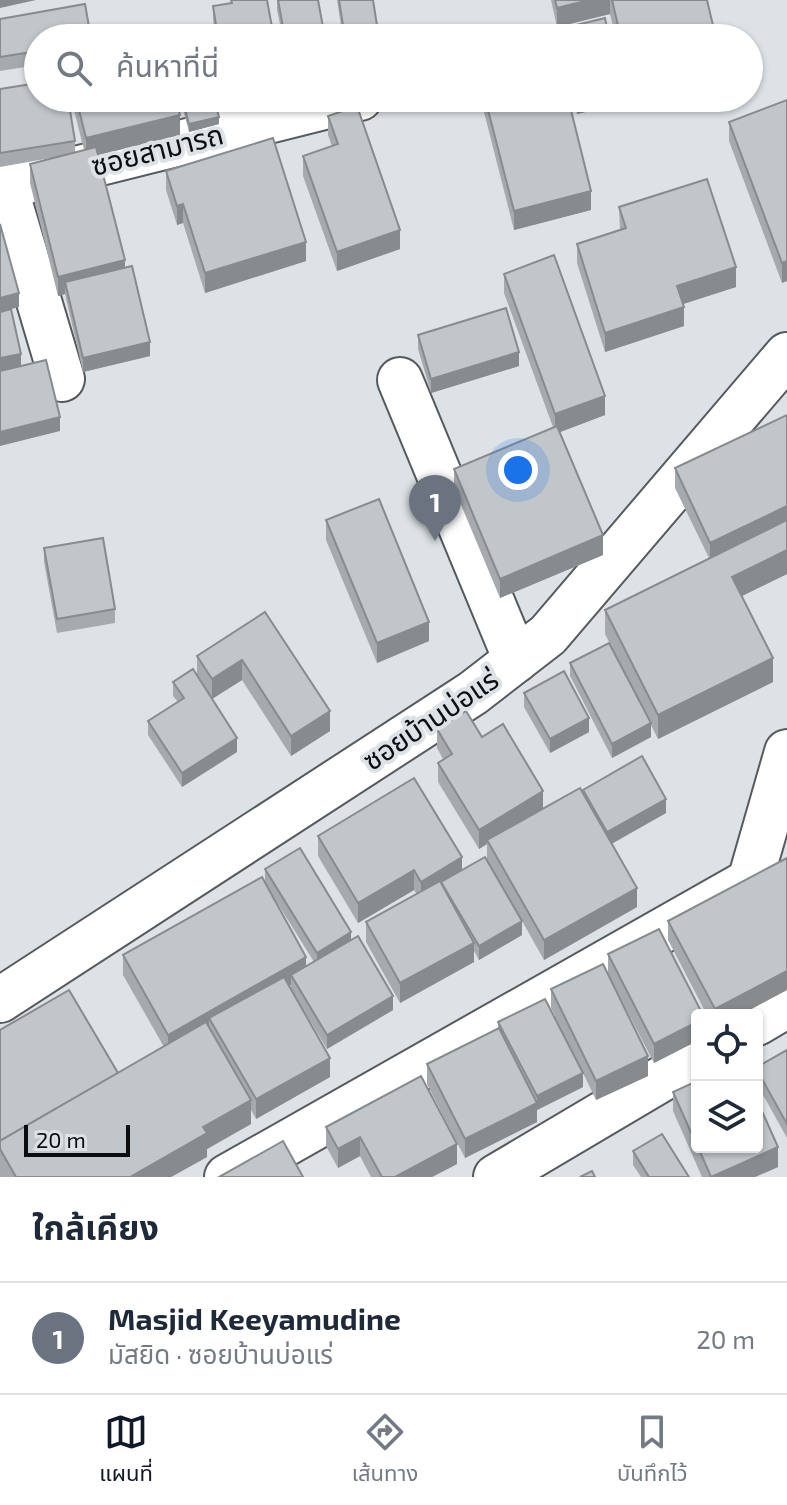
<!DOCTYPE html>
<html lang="th">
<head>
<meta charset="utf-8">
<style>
  :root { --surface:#fff; --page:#f6f6f7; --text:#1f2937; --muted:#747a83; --line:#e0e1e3; --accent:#111827 }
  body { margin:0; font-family:"Exo 2","Noto Sans Thai",sans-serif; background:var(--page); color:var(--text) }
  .controls { position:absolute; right:24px; bottom:24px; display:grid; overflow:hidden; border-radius:8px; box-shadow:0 2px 6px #0004 }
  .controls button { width:72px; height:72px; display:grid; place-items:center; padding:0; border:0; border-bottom:2px solid var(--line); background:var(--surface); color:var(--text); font:40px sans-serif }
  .scale { position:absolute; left:24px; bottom:20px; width:106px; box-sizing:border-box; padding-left:8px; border:4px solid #0c0d0f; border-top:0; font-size:22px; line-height:28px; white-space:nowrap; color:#0c0d0f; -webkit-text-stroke:6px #dce2e6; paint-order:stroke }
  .you { position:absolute; left:518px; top:470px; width:28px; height:28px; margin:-20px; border:6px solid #fff; border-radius:50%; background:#1a73e8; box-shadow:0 0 0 12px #1a73e833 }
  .badge { display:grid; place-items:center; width:52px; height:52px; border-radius:50%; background:var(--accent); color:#fff; font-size:26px; font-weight:700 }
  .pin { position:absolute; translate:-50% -66px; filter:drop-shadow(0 2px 4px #0008) }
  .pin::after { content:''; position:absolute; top:42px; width:28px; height:24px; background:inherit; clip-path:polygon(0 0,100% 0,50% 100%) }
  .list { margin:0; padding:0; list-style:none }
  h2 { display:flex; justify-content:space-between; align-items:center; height:104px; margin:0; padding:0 32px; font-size:34px }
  h2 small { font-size:26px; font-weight:400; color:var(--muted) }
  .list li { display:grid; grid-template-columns:52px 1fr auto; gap:24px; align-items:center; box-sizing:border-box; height:112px; padding:0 32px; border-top:2px solid var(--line) }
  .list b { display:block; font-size:30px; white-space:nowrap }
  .list p { margin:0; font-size:26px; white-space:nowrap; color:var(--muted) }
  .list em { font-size:26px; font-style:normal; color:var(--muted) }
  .icon { flex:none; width:44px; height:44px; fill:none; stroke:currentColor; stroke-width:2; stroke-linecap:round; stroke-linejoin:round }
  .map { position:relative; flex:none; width:787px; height:1177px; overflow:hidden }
  .search { position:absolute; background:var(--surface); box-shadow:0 2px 6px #0004; left:24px; right:24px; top:24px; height:88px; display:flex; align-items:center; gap:20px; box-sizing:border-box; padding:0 28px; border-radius:44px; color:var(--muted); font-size:30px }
  .sheet { height:216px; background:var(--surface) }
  nav { display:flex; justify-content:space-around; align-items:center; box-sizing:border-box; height:112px; border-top:2px solid var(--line); background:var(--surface); font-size:22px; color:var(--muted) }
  nav a { display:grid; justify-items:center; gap:4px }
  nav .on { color:var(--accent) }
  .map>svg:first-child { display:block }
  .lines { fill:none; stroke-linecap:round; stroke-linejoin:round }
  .minor-casing { stroke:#565a5e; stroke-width:48 }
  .minor { stroke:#fff; stroke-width:44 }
  .wall { fill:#a6aaae }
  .shaded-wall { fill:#878b8d }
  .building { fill:#c1c6ca; stroke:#878b8d; stroke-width:2 }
  .labels { text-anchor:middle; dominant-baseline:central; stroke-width:8; stroke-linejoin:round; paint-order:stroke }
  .street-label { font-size:28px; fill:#0c0d0f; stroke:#dce2e6 }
</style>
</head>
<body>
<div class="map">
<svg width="787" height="1177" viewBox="0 0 787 1177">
  <rect width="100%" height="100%" fill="#dce2e6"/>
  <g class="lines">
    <g class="minor-casing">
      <g id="minor">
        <path d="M 0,183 L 5,187 L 62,379"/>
        <path d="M 0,188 L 360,98"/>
        <path d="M 400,380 L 516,660"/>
        <path d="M 0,1000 L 473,693 L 548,635 L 787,355"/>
        <path d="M 757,1023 L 787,1005"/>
        <path d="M 227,1177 L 750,881 L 787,752"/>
        <path d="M 496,1177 L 697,1058"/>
      </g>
    </g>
    <use href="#minor" class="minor"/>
  </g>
  <g class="wall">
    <path d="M 277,0 L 318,0 L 325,38 L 283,38 L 277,10 Z"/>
    <path d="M 337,0 L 373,0 L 379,38 L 343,38 Z"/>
    <path d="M 551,0 L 707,0 L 716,38 L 616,38 L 610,14 L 557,27 Z"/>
    <path d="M 213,6 L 274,38 L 216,38 L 213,20 Z"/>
    <path d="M 0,19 L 38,38 L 38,65 L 0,71 Z"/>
    <path d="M 0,89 L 75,141 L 75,152 L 84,150 L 71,98 L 176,98 L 180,135 L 98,155 L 125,268 L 150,356 L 83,372 L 65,294 L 58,296 L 30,183 L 30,164 L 51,158 L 0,167 Z"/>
    <path d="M 180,98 L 214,98 L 219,124 L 189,132 Z"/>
    <path d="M 484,98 L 485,98 L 591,210 L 514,230 L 484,112 Z"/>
    <path d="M 573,98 L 622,98 L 622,103 L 577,114 Z"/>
    <path d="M 787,100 L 782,283 L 729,141 L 729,122 Z"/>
    <path d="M 328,116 L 400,249 L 337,271 L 303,176 L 303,156 L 332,146 L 328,135 Z"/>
    <path d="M 166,171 L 306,261 L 205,293 L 183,223 L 177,225 L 166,190 Z"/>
    <path d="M 619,207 L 736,287 L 683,304 L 684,326 L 605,352 L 577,263 L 577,244 L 620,230 Z"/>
    <path d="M 504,274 L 605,415 L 560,432 L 603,555 L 500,598 L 454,488 L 454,469 L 553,427 L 504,293 Z"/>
    <path d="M 418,335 L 519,366 L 431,393 L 418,349 Z"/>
    <path d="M 787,415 L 787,574 L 741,596 L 773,682 L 658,739 L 651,725 L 651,737 L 612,758 L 570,676 L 570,663 L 619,662 L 605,634 L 605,610 L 709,558 L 675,488 L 675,468 Z"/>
    <path d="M 326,520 L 429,641 L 377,663 L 326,540 Z"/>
    <path d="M 44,548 L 115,609 L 115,623 L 57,633 L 44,562 Z"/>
    <path d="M 265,612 L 330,731 L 291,756 L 242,680 L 212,699 L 197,675 L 197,656 Z"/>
    <path d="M 173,682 L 237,752 L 182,787 L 148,735 L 148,721 L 178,702 L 173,696 Z"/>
    <path d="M 524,693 L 589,732 L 550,753 L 524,707 Z"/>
    <path d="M 437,729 L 482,737 L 543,809 L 583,793 L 583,790 L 666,813 L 612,844 L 637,907 L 544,960 L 522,921 L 522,935 L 479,960 L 474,951 L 474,962 L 400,1003 L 366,942 L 366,922 L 417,894 L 414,890 L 358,923 L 318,856 L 318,836 L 462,870 L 518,914 L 487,860 L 487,844 L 479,849 L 438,782 L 438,763 L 443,759 L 437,748 Z"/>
    <path d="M 265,869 L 351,940 L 393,1010 L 327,1049 L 291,989 L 291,985 L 289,986 L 330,1077 L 256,1119 L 251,1110 L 251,1124 L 207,1149 L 207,1157 L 171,1177 L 0,1177 L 0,1030 L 118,1073 L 164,1047 L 123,975 L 123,955 L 306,966 L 314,962 L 265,883 Z"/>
    <path d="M 668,921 L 787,990 L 740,1015 L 707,1015 L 668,940 Z"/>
    <path d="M 608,954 L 697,1015 L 697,1041 L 654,1063 L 608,974 Z"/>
    <path d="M 551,989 L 648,1076 L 596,1100 L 583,1073 L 583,1087 L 537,1110 L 537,1122 L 465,1158 L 427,1084 L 427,1064 L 498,1028 L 498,1022 L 582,1072 L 551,1008 Z"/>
    <path d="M 787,1050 L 787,1138 L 757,1084 L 757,1067 Z"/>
    <path d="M 673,1092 L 778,1167 L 755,1177 L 702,1177 L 673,1111 Z"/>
    <path d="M 326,1127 L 457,1164 L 432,1177 L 371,1177 L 360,1156 L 338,1168 L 326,1146 Z"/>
    <path d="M 633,1151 L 689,1177 L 641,1177 L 633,1165 Z"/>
  </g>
  <g class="shaded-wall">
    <path d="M 0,0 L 36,0 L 0,8 Z"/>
    <path d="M 589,0 L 610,0 L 610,14 L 557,27 L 557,8 Z"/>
    <path d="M 586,98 L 622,98 L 622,103 L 577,114 L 577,100 Z"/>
    <path d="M 180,115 L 180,135 L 86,158 L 86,138 Z"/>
    <path d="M 219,117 L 219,124 L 189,132 L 189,124 Z"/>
    <path d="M 591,191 L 591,210 L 514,230 L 514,211 Z"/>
    <path d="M 183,204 L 183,223 L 177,225 L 177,206 Z"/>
    <path d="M 400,230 L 400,249 L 337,271 L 337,252 Z"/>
    <path d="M 306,242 L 306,261 L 205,293 L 205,273 Z"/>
    <path d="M 125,260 L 125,280 L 65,282 L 65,294 L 58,296 L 58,277 Z"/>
    <path d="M 787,261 L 787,281 L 782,283 L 782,263 Z"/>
    <path d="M 736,267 L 736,287 L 677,306 L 677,286 Z"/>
    <path d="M 19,293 L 19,307 L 0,312 L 0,298 Z"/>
    <path d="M 684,307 L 684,326 L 605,352 L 605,333 Z"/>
    <path d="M 150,342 L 150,356 L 83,372 L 83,358 Z"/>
    <path d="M 519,352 L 519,366 L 431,393 L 431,379 Z"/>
    <path d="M 21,354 L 21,368 L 0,372 L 0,358 Z"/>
    <path d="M 605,396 L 605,415 L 555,434 L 555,414 Z"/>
    <path d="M 60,417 L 60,431 L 0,446 L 0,432 Z"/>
    <path d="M 787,506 L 787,526 L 710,562 L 710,543 Z"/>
    <path d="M 603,535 L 603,555 L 500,598 L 500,579 Z"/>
    <path d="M 787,550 L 787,574 L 732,601 L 732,577 Z"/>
    <path d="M 429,622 L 429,641 L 377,663 L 377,643 Z"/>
    <path d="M 773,658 L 773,682 L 658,739 L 658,715 Z"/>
    <path d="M 242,660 L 242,680 L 212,699 L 212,679 Z"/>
    <path d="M 330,711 L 330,731 L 291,756 L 291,736 Z"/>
    <path d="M 589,718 L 589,732 L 550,753 L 550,739 Z"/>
    <path d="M 651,723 L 651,737 L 612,758 L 612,744 Z"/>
    <path d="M 237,738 L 237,752 L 182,787 L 182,773 Z"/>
    <path d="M 543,791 L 543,810 L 487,840 L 487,844 L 479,849 L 479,830 Z"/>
    <path d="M 666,799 L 666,813 L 607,846 L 607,832 Z"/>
    <path d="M 462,857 L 462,876 L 421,901 L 421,882 Z"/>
    <path d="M 414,870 L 414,890 L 358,923 L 358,903 Z"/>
    <path d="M 637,888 L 637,907 L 544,960 L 544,940 Z"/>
    <path d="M 522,921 L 522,935 L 479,960 L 479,946 Z"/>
    <path d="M 351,932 L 351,946 L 317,967 L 317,953 Z"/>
    <path d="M 474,943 L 474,962 L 400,1003 L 400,983 Z"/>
    <path d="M 306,957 L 306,976 L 291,975 L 291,985 L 215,1028 L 209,1018 L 209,1031 L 168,1054 L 168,1035 Z"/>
    <path d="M 787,971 L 787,990 L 740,1015 L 715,1015 L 715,1009 Z"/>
    <path d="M 393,996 L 393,1010 L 327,1049 L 327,1035 Z"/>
    <path d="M 697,1022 L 697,1041 L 654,1063 L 654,1044 Z"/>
    <path d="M 648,1056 L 648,1076 L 596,1100 L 596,1081 Z"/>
    <path d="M 330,1058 L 330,1077 L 256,1119 L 256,1099 Z"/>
    <path d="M 583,1073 L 583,1087 L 537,1110 L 537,1122 L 465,1158 L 465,1139 L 537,1103 L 537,1096 Z"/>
    <path d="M 251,1100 L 251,1124 L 207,1149 L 207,1157 L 171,1177 L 130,1177 L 203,1127 Z"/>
    <path d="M 360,1137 L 360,1156 L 338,1168 L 338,1149 Z"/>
    <path d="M 457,1144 L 457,1164 L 432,1177 L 395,1177 Z"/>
    <path d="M 778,1147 L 778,1167 L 755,1177 L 711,1177 Z"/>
  </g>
  <g class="building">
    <path d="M 231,0 L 267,0 L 274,38 L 218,38 L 213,6 L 232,3 Z"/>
    <path d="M 278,0 L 318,0 L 325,38 L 285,38 Z"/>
    <path d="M 339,0 L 373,0 L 379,38 L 345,38 Z"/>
    <path d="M 555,0 L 589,0 L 557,8 Z"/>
    <path d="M 612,0 L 707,0 L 716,38 L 621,38 Z"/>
    <path d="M 85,4 L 91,38 L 38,38 L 38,51 L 0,57 L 0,19 Z"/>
    <path d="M 605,18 L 609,38 L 562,38 L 560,29 Z"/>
    <path d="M 38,83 L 38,98 L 68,98 L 75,141 L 0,153 L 0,89 Z"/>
    <path d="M 76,98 L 176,98 L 180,115 L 86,138 Z"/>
    <path d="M 182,98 L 214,98 L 219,117 L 189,124 Z"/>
    <path d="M 485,98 L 568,98 L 591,191 L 514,211 Z"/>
    <path d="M 787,100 L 787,261 L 782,263 L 729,122 Z"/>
    <path d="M 357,106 L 400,230 L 337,252 L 303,156 L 338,144 L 328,116 Z"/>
    <path d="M 273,138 L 306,242 L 205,273 L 183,204 L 177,206 L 166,171 Z"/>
    <path d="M 96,147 L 125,260 L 58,277 L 30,164 Z"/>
    <path d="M 707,179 L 736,267 L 677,286 L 684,307 L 605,333 L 577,244 L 626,228 L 619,207 Z"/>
    <path d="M 0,224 L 19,293 L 0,298 Z"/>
    <path d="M 554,255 L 605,396 L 555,414 L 504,274 Z"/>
    <path d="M 132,266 L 150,342 L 83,358 L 65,282 Z"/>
    <path d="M 506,308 L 519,352 L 431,379 L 418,335 Z"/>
    <path d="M 11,309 L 21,354 L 0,358 L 0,312 Z"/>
    <path d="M 46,360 L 60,417 L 0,432 L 0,371 Z"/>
    <path d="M 787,415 L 787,506 L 710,543 L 675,468 Z"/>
    <path d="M 557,426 L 603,535 L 500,579 L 454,469 Z"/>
    <path d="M 379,499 L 429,622 L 377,643 L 326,520 Z"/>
    <path d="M 787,520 L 787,550 L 732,577 L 773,658 L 658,715 L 605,610 Z"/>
    <path d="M 103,538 L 115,609 L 57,619 L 44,548 Z"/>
    <path d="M 265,612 L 330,711 L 291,736 L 242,660 L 212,679 L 197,656 Z"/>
    <path d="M 609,643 L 651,723 L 612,744 L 570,663 Z"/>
    <path d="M 193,669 L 237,738 L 182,773 L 148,721 L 184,698 L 173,682 Z"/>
    <path d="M 564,671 L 589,718 L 550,739 L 524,693 Z"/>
    <path d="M 466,711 L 482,737 L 503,724 L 543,791 L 479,830 L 438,763 L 452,754 L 437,729 Z"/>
    <path d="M 642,756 L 666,799 L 607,832 L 583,790 Z"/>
    <path d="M 414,778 L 462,857 L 421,882 L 414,870 L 358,903 L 318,836 Z"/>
    <path d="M 580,788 L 637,888 L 544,940 L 487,840 Z"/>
    <path d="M 300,848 L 351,932 L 317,953 L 265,869 Z"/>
    <path d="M 485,857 L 522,921 L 479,946 L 441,882 Z"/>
    <path d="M 787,858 L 787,971 L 715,1009 L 668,921 Z"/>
    <path d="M 262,877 L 306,957 L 168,1035 L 123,955 Z"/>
    <path d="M 440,881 L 474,943 L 400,983 L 366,922 Z"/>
    <path d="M 659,929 L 703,1015 L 697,1015 L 697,1022 L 654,1044 L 608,954 Z"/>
    <path d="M 358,936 L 393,996 L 327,1035 L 291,975 Z"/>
    <path d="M 603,964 L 648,1056 L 596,1081 L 551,989 Z"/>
    <path d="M 284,977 L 330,1058 L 256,1099 L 209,1018 Z"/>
    <path d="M 69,990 L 118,1073 L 0,1141 L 0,1030 Z"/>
    <path d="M 545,999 L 583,1073 L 537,1096 L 498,1022 Z"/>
    <path d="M 206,1022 L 251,1100 L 203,1127 L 207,1133 L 130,1177 L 16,1177 L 0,1149 L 0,1141 Z"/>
    <path d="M 499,1028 L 537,1103 L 465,1139 L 427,1064 Z"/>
    <path d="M 787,1050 L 787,1124 L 757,1070 L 757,1067 Z"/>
    <path d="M 421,1076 L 457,1144 L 395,1177 L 382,1177 L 360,1137 L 338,1149 L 326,1127 Z"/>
    <path d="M 697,1081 L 697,1146 L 673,1092 Z"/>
    <path d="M 757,1100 L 778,1147 L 711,1177 L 698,1147 L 757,1147 Z"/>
    <path d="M 662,1134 L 689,1177 L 649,1177 L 633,1151 Z"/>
    <path d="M 283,1141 L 303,1177 L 219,1177 Z"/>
    <path d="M 592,1171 L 595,1177 L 580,1177 Z"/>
  </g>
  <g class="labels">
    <g class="street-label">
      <text transform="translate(157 149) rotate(-14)">ซอยสามารถ</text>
      <text transform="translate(430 719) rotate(-34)">ซอยบ้านบ่อแร่</text>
    </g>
  </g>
</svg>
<div class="controls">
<button><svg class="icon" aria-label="locate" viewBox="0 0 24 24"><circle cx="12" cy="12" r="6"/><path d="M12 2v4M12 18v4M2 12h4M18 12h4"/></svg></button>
<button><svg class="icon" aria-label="layers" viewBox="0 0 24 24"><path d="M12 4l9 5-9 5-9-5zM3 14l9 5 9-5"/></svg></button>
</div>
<div class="scale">20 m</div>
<div class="you"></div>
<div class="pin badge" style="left:435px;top:541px;background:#6b7280">1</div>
<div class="search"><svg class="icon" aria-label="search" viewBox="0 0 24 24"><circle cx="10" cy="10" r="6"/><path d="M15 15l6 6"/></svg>ค้นหาที่นี่</div>
</div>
<section class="sheet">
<h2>ใกล้เคียง<small></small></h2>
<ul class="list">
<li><span class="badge" style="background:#6b7280">1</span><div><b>Masjid Keeyamudine</b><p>มัสยิด · ซอยบ้านบ่อแร่</p></div><em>20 m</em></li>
</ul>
</section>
<nav>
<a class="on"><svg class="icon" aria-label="map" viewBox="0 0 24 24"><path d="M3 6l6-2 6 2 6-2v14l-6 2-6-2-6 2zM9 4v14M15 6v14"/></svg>แผนที่</a>
<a><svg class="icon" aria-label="directions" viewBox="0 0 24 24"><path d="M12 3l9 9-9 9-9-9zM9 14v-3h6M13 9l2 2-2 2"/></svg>เส้นทาง</a>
<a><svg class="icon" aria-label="saved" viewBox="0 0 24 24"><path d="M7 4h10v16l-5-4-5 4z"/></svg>บันทึกไว้</a>
</nav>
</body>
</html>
